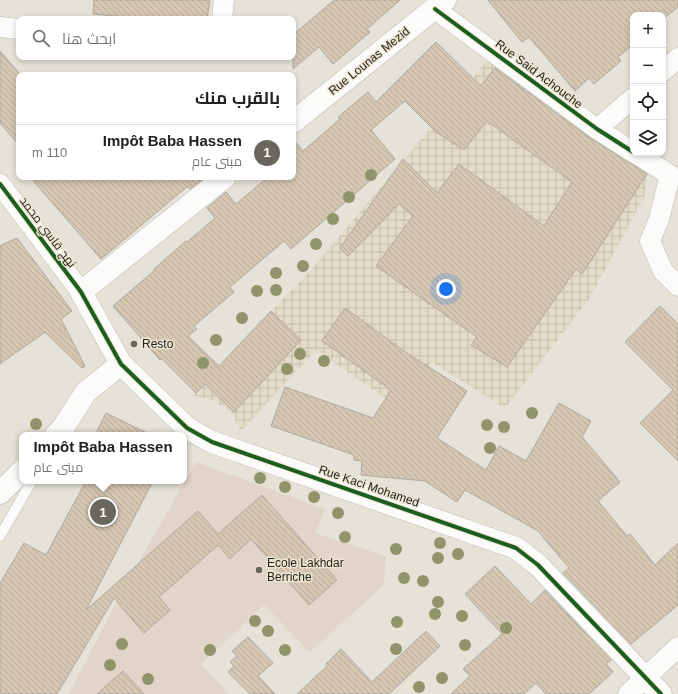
<!DOCTYPE html>
<html lang="ar">
<head>
<meta charset="utf-8">
<style>
  :root { --surface:#fff; --page:#f2f2f2; --text:#222; --muted:#767676; --line:#e0e0e0; --accent:#69665d }
  body { margin:0; font-family:Helvetica,Cairo,sans-serif; background:var(--page); color:var(--text); direction:rtl }
  .controls { position:absolute; right:12px; top:12px; display:grid; overflow:hidden; border-radius:8px; box-shadow:0 2px 6px #0003 }
  .controls button { width:36px; height:36px; display:grid; place-items:center; padding:0; border:0; border-bottom:1px solid var(--line); background:var(--surface); color:var(--text); font:20px sans-serif }
  .you { position:absolute; left:446px; top:289px; width:14px; height:14px; margin:-10px; border:3px solid #fff; border-radius:50%; background:#1a73e8; box-shadow:0 0 0 6px #1a73e833 }
  .badge { display:grid; place-items:center; width:26px; height:26px; border-radius:50%; background:var(--accent); color:#fff; font-size:13px; font-weight:700 }
  .pin { position:absolute; translate:-50% -50%; border:2px solid #fff; box-shadow:0 1px 4px #0006 }
  .popup { position:absolute; left:19px; top:432px; width:168px; height:52px; box-sizing:border-box; display:grid; place-content:center; border-radius:8px; background:var(--surface); filter:drop-shadow(0 1px 3px #0005); font-size:13px; white-space:nowrap; color:var(--muted) }
  .popup b { font-size:15px; color:var(--text) }
  .popup::after { content:''; position:absolute; left:50%; top:100%; margin-left:-8px; border:8px solid transparent; border-top-color:var(--surface) }
  .list { margin:0; padding:0; list-style:none }
  h2 { display:flex; justify-content:space-between; align-items:center; height:52px; margin:0; padding:0 16px; font-size:17px }
  h2 small { font-size:13px; font-weight:400; color:var(--muted) }
  .list li { display:grid; grid-template-columns:26px 1fr auto; gap:12px; align-items:center; box-sizing:border-box; height:56px; padding:0 16px; border-top:1px solid var(--line) }
  .list b { display:block; font-size:15px; white-space:nowrap }
  .list p { margin:0; font-size:13px; white-space:nowrap; color:var(--muted) }
  .list em { font-size:13px; font-style:normal; color:var(--muted) }
  .icon { flex:none; width:22px; height:22px; fill:none; stroke:currentColor; stroke-width:2; stroke-linecap:round; stroke-linejoin:round }
  .map { position:relative; flex:none; width:678px; height:694px; overflow:hidden; direction:ltr }
  .search { position:absolute; background:var(--surface); box-shadow:0 2px 6px #0003; left:16px; top:16px; width:280px; height:44px; display:flex; align-items:center; gap:10px; box-sizing:border-box; padding:0 14px; border-radius:8px; color:var(--muted); font-size:15px }
  .panel { position:absolute; background:var(--surface); box-shadow:0 2px 6px #0003; left:16px; top:72px; width:280px; height:108px; border-radius:8px; direction:rtl }
  .map>svg:first-child { display:block }
  .industrial { fill:url(#industrial-grid) }
  .education { fill:#e1d4c9 }
  .building { fill:url(#building-back-hatch); stroke:#aea9a2 }
  .lines { fill:none; stroke-linecap:round; stroke-linejoin:round }
  .service-casing { stroke:#c0bcb4; stroke-width:11 }
  .minor-casing { stroke:#c0bcb4; stroke-width:21 }
  .tertiary-casing { stroke:#c0bcb4; stroke-width:23 }
  .service { stroke:#fbfbf9; stroke-width:10 }
  .minor { stroke:#fbfbf9; stroke-width:20 }
  .tertiary { stroke:#fbfbf9; stroke-width:22 }
  .cycleway-casing { stroke:#ece5d1; stroke-width:6 }
  .cycleway { stroke:#1b5e20; stroke-width:4 }
  .tree { fill:#8f946b }
  .poi-dot { fill:#69665d; stroke:#ece5d1; stroke-width:1.5 }
  .labels { text-anchor:middle; dominant-baseline:central; stroke-width:3; stroke-linejoin:round; paint-order:stroke }
  .street-label { font-size:12px; fill:#26231c; stroke:#ece5d1 }
  .poi-label { font-size:12px; fill:#26231c; stroke:#ece5d1; text-anchor:start }
</style>
</head>
<body>
<div class="map">
<svg width="678" height="694" viewBox="0 0 678 694">
  <defs>
    <pattern id="industrial-grid" width="8" height="8" patternUnits="userSpaceOnUse"><rect width="8" height="8" fill="#e4dcc8"/><path d="M0 4h8M4 0v8" fill="none" stroke="#c3bcab"/></pattern>
    <pattern id="building-back-hatch" width="6" height="6" patternUnits="userSpaceOnUse"><rect width="6" height="6" fill="#d6c7b3"/><path d="M-1 5l2 2M0 0l6 6M5-1l2 2" fill="none" stroke="#b8ab99"/></pattern>
  </defs>
  <rect width="100%" height="100%" fill="#e6e2d7"/>
  <path class="industrial" d="M 487,61 L 648,173 L 644,197 L 589,299 L 505,408 L 432,362 L 391,402 L 316,350 L 241,431 L 231,412 L 215,401 L 191,395 L 312,269 Z"/>
  <path class="education" d="M 196,462 L 325,509 L 315,533 L 386,556 L 383,586 L 310,652 L 264,605 L 201,664 L 229,694 L 69,694 L 126,584 Z"/>
  <g class="building">
    <path d="M 94,0 L 210,0 L 207,19 L 146,19 L 93,14 Z"/>
    <path d="M 334,0 L 400,0 L 367,29 L 370,32 L 333,64 L 319,47 L 293,69 L 293,35 Z"/>
    <path d="M 488,0 L 678,0 L 678,7 L 663,19 L 663,15 L 633,15 L 633,45 L 618,57 L 621,61 L 594,84 L 589,78 L 575,91 L 529,37 L 522,42 Z"/>
    <path d="M 436,42 L 481,86 L 495,68 L 590,138 L 647,174 L 582,274 L 576,269 L 507,367 L 471,345 L 477,337 L 376,266 L 413,216 L 399,204 L 348,256 L 340,248 L 403,159 L 437,193 L 459,164 L 544,226 L 572,182 L 487,121 L 464,150 L 436,132 L 405,101 L 371,130 L 395,159 L 291,249 L 284,241 L 230,287 L 234,292 L 194,326 L 197,329 L 188,336 L 219,366 L 271,311 L 301,340 L 234,412 L 205,384 L 196,393 L 162,359 L 160,360 L 113,306 L 155,270 L 154,269 L 186,241 L 187,242 L 215,218 L 207,208 L 226,192 L 236,204 L 268,177 L 293,177 L 293,139 L 303,151 L 340,119 L 338,117 L 368,92 L 376,102 Z"/>
    <path d="M 0,51 L 19,73 L 19,145 L 0,123 Z"/>
    <path d="M 30,177 L 205,177 L 190,189 L 188,186 L 101,259 Z"/>
    <path d="M 17,238 L 72,311 L 61,319 L 85,366 L 82,368 L 45,332 L 0,364 L 0,246 Z"/>
    <path d="M 660,306 L 678,324 L 678,461 L 640,423 L 673,390 L 625,342 Z"/>
    <path d="M 345,308 L 408,354 L 467,391 L 437,438 L 486,470 L 499,446 L 526,461 L 559,403 L 591,421 L 582,437 L 620,482 L 598,501 L 627,536 L 630,534 L 655,565 L 678,543 L 678,605 L 631,644 L 563,573 L 569,568 L 538,531 L 465,490 L 457,502 L 425,481 L 361,475 L 362,461 L 354,460 L 354,455 L 271,426 L 285,387 L 373,418 L 391,390 L 322,341 Z"/>
    <path d="M 106,413 L 151,435 L 95,435 Z"/>
    <path d="M 86,481 L 153,481 L 86,610 L 198,511 L 218,534 L 262,495 L 337,580 L 309,605 L 251,539 L 230,559 L 218,545 L 159,597 L 170,610 L 144,633 L 114,598 L 57,694 L 0,694 L 0,583 L 24,543 L 46,555 Z"/>
    <path d="M 495,566 L 531,604 L 545,590 L 611,660 L 606,664 L 613,672 L 589,694 L 546,694 L 536,683 L 524,694 L 451,694 L 470,676 L 463,669 L 502,634 L 465,594 Z"/>
    <path d="M 426,631 L 440,646 L 389,694 L 297,694 L 327,666 L 326,664 L 341,649 L 372,682 Z"/>
    <path d="M 248,637 L 273,663 L 258,676 L 275,694 L 250,694 L 228,672 L 234,666 L 230,662 L 237,656 L 232,651 Z"/>
    <path d="M 123,671 L 144,694 L 97,694 Z"/>
  </g>
  <g class="lines">
    <g class="service-casing">
      <path id="service" d="M 0,536 L 32,481"/>
    </g>
    <g class="minor-casing">
      <g id="minor">
        <path d="M 435,9 L 597,129 L 633,152"/>
        <path d="M 222,19 L 224,0"/>
        <path d="M 0,27 L 19,29"/>
        <path d="M 663,71 L 678,58"/>
        <path d="M 597,129 L 633,98"/>
        <path d="M 635,153 L 670,175 L 659,219 L 650,241 L 663,271 L 678,286"/>
        <path d="M 0,184 L 81,292"/>
        <path d="M 628,694 L 678,647"/>
      </g>
    </g>
    <g class="tertiary-casing">
      <g id="tertiary">
        <path d="M 293,122 L 445,0"/>
        <path d="M 225,177 L 81,292 L 121,364 L 187,428 L 212,442 L 516,548 L 538,565 L 661,694"/>
        <path d="M 56,435 L 63,428 L 86,392 L 121,364"/>
        <path d="M 0,493 L 22,471"/>
      </g>
    </g>
    <use href="#service" class="service"/>
    <use href="#minor" class="minor"/>
    <use href="#tertiary" class="tertiary"/>
    <g class="cycleway-casing">
      <g id="cycleway">
        <path d="M 435,9 L 597,129 L 633,152"/>
        <path d="M 0,184 L 81,292 L 121,364 L 187,428 L 212,442 L 516,548 L 538,565 L 661,694"/>
      </g>
    </g>
    <use href="#cycleway" class="cycleway"/>
  </g>
  <g class="tree">
    <circle cx="371" cy="175" r="6"/>
    <circle cx="349" cy="197" r="6"/>
    <circle cx="333" cy="219" r="6"/>
    <circle cx="316" cy="244" r="6"/>
    <circle cx="303" cy="266" r="6"/>
    <circle cx="276" cy="273" r="6"/>
    <circle cx="276" cy="290" r="6"/>
    <circle cx="257" cy="291" r="6"/>
    <circle cx="242" cy="318" r="6"/>
    <circle cx="216" cy="340" r="6"/>
    <circle cx="300" cy="354" r="6"/>
    <circle cx="324" cy="361" r="6"/>
    <circle cx="203" cy="363" r="6"/>
    <circle cx="287" cy="369" r="6"/>
    <circle cx="532" cy="413" r="6"/>
    <circle cx="36" cy="424" r="6"/>
    <circle cx="487" cy="425" r="6"/>
    <circle cx="504" cy="427" r="6"/>
    <circle cx="490" cy="448" r="6"/>
    <circle cx="260" cy="478" r="6"/>
    <circle cx="285" cy="487" r="6"/>
    <circle cx="314" cy="497" r="6"/>
    <circle cx="338" cy="513" r="6"/>
    <circle cx="345" cy="537" r="6"/>
    <circle cx="440" cy="543" r="6"/>
    <circle cx="396" cy="549" r="6"/>
    <circle cx="458" cy="554" r="6"/>
    <circle cx="438" cy="558" r="6"/>
    <circle cx="404" cy="578" r="6"/>
    <circle cx="423" cy="581" r="6"/>
    <circle cx="438" cy="602" r="6"/>
    <circle cx="435" cy="614" r="6"/>
    <circle cx="462" cy="616" r="6"/>
    <circle cx="255" cy="621" r="6"/>
    <circle cx="397" cy="622" r="6"/>
    <circle cx="506" cy="628" r="6"/>
    <circle cx="268" cy="631" r="6"/>
    <circle cx="122" cy="644" r="6"/>
    <circle cx="465" cy="645" r="6"/>
    <circle cx="396" cy="649" r="6"/>
    <circle cx="210" cy="650" r="6"/>
    <circle cx="285" cy="650" r="6"/>
    <circle cx="110" cy="665" r="6"/>
    <circle cx="442" cy="678" r="6"/>
    <circle cx="148" cy="679" r="6"/>
    <circle cx="419" cy="687" r="6"/>
  </g>
  <g class="poi-dot">
    <circle cx="134" cy="344" r="4"/>
    <circle cx="259" cy="570" r="4"/>
  </g>
  <g class="labels">
    <g class="street-label">
      <text transform="translate(369 61) rotate(-39)">Rue Lounas Mezid</text>
      <text transform="translate(539 74) rotate(37)">Rue Said Achouche</text>
      <text transform="translate(48 232) rotate(53)">نهج قاسي محمد</text>
      <text transform="translate(369 486) rotate(19)">Rue Kaci Mohamed</text>
    </g>
    <g class="poi-label">
      <text x="142" y="344">Resto</text>
      <text x="267" y="563">Ecole Lakhdar<tspan x="267" dy="14">Berriche</tspan></text>
    </g>
  </g>
</svg>
<div class="controls">
<button>+</button>
<button>−</button>
<button><svg class="icon" aria-label="locate" viewBox="0 0 24 24"><circle cx="12" cy="12" r="6"/><path d="M12 2v4M12 18v4M2 12h4M18 12h4"/></svg></button>
<button><svg class="icon" aria-label="layers" viewBox="0 0 24 24"><path d="M12 4l9 5-9 5-9-5zM3 14l9 5 9-5"/></svg></button>
</div>
<div class="you"></div>
<div class="pin badge" style="left:103px;top:512px">1</div>
<div class="popup"><b>Impôt Baba Hassen</b>مبنى عام</div>
<div class="search"><svg class="icon" aria-label="search" viewBox="0 0 24 24"><circle cx="10" cy="10" r="6"/><path d="M15 15l6 6"/></svg>ابحث هنا</div>
<section class="panel">
<h2>بالقرب منك<small></small></h2>
<ul class="list">
<li><span class="badge">1</span><div><b>Impôt Baba Hassen</b><p>مبنى عام</p></div><em>110 m</em></li>
</ul>
</section>
</div>
</body>
</html>
